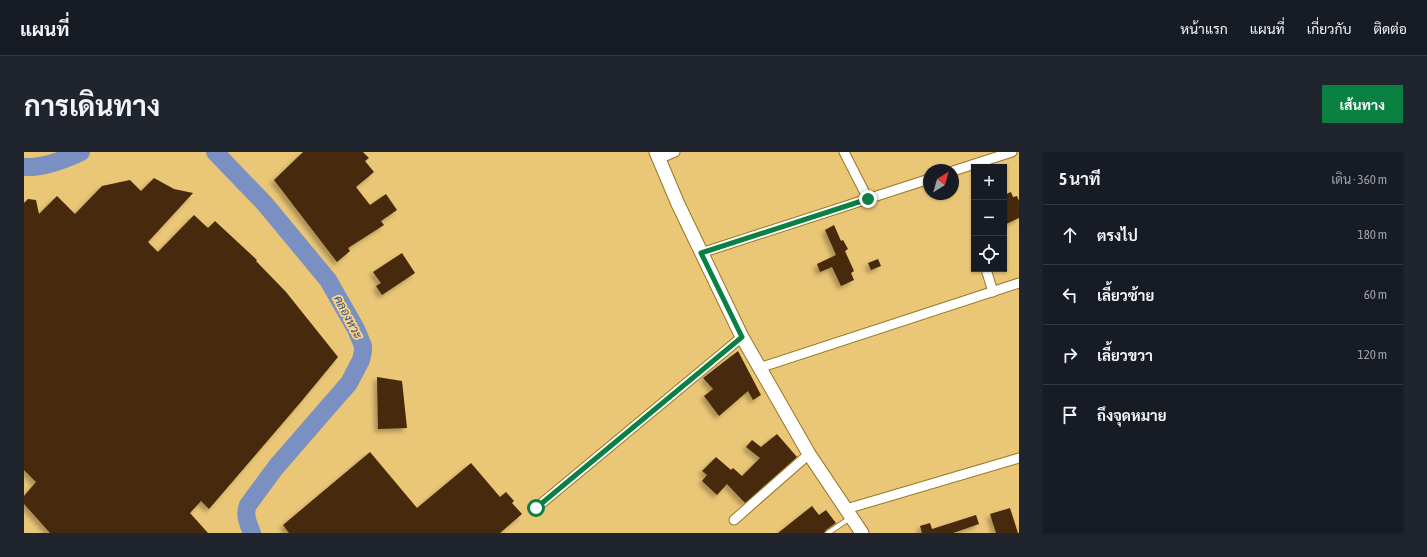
<!DOCTYPE html>
<html lang="th">
<head>
<meta charset="utf-8">
<style>
  :root { --surface:#171b24; --page:#20242c; --text:#f1f3f6; --muted:#9ea1a6; --line:#363941; --accent:#0b8043 }
  body { margin:0; font-family:"Asap Condensed",Sarabun,sans-serif; background:var(--page); color:var(--text) }
  .controls { position:absolute; right:12px; top:12px; display:grid; overflow:hidden; border-radius:0px; box-shadow:0 1px 3px #0004 }
  .controls button { width:36px; height:36px; display:grid; place-items:center; padding:0; border:0; border-bottom:1px solid var(--line); background:var(--surface); color:var(--text); font:20px sans-serif }
  .compass { position:absolute; left:899px; top:12px; width:36px; height:36px; border-radius:50%; background:var(--surface); box-shadow:0 1px 3px #0004; rotate:37deg }
  .stop { position:absolute; width:12px; height:12px; margin:-9px; border:3px solid #0b8043; border-radius:50%; background:#fff }
  .stop.end { background:#0b8043; border-color:#fff; box-shadow:0 1px 4px #0008 }
  .list { margin:0; padding:0; list-style:none }
  h2 { display:flex; justify-content:space-between; align-items:center; height:52px; margin:0; padding:0 16px; font-size:17px }
  h2 small { font-size:13px; font-weight:400; color:var(--muted) }
  .list li { display:grid; grid-template-columns:26px 1fr auto; gap:12px; align-items:center; box-sizing:border-box; height:60px; padding:0 16px; border-top:1px solid var(--line) }
  .list b { display:block; font-size:15px; white-space:nowrap }
  .list em { font-size:13px; font-style:normal; color:var(--muted) }
  .icon { flex:none; width:22px; height:22px; fill:none; stroke:currentColor; stroke-width:2; stroke-linecap:round; stroke-linejoin:round }
  .map { position:relative; flex:none; width:995px; height:381px; overflow:hidden; border-radius:0px }
  header { display:flex; align-items:center; gap:24px; box-sizing:border-box; height:56px; padding:0 20px; background:var(--surface); border-bottom:1px solid var(--line) }
  header strong { font-size:19px }
  nav { display:flex; gap:22px; margin-inline-start:auto; font-size:14px }
  .intro { display:flex; align-items:center; justify-content:space-between; box-sizing:border-box; height:96px; padding:0 24px }
  h1 { margin:0; font-size:28px }
  .button { padding:10px 18px; border-radius:0px; background:var(--accent); color:#fff; font-size:14px; font-weight:700 }
  main { display:flex; gap:24px; padding:0 24px }
  aside { flex:1; background:var(--surface); border-radius:0px; box-shadow:0 1px 3px #0004 }
  .map>svg:first-child { display:block }
  .lines { fill:none; stroke-linecap:round; stroke-linejoin:round }
  .river { stroke:#7a90c3; stroke-width:18 }
  .building { fill:#472a07; filter:url(#shadow) }
  .lane-casing { stroke:#987622; stroke-width:6 }
  .street-casing { stroke:#987622; stroke-width:11 }
  .secondary-casing { stroke:#987622; stroke-width:15 }
  .lane { stroke:#fff; stroke-width:4.5 }
  .street { stroke:#fff; stroke-width:9 }
  .secondary { stroke:#fff; stroke-width:13 }
  .route { stroke:#0b8043; stroke-width:5 }
  .labels { text-anchor:middle; dominant-baseline:central; stroke-width:4; stroke-linejoin:round; paint-order:stroke }
  .water-label { font-size:12px; font-style:italic; fill:#375191; stroke:#f7d383 }
</style>
</head>
<body>
<header>
<strong>แผนที่</strong>
<nav><a>หน้าแรก</a><a>แผนที่</a><a>เกี่ยวกับ</a><a>ติดต่อ</a></nav>
</header>
<div class="intro"><h1>การเดินทาง</h1><a class="button">เส้นทาง</a></div>
<main>
<div class="map">
<svg width="995" height="381" viewBox="0 0 995 381">
  <defs>
    <filter id="shadow"><feDropShadow dx="-3.5" dy="3.5" stdDeviation="2" flood-color="#0004"/></filter>
  </defs>
  <rect width="100%" height="100%" fill="#eac677"/>
  <g class="lines">
    <g class="river">
      <path d="M 191,0 L 241,52 L 304,128 L 332,177 L 339,194 L 339,199 L 337,208 L 325,231 L 252,315 L 224,353 C 220,363 224,371 228,381"/>
      <path d="M 0,15 C 19,16 40,8 57,0"/>
    </g>
  </g>
  <g class="building">
    <path d="M 279,0 L 339,0 L 345,6 L 341,9 L 350,20 L 332,35 L 346,53 L 362,42 L 373,58 L 357,69 L 360,73 L 324,96 L 326,99 L 313,110 L 250,28 Z"/>
    <path d="M 130,26 L 150,37 L 169,41 L 124,90 L 134,100 L 170,63 L 184,76 L 191,69 L 233,108 L 232,109 L 262,140 L 314,205 L 276,251 L 185,357 L 177,349 L 166,361 L 184,381 L 26,381 L 0,352 L 0,344 L 12,330 L 0,318 L 0,51 L 4,47 L 12,48 L 15,62 L 33,44 L 51,62 L 78,34 L 106,28 L 117,39 Z"/>
    <path d="M 987,40 L 989,45 L 993,44 L 995,49 L 995,66 L 980,73 L 980,43 Z"/>
    <path d="M 810,73 L 817,89 L 819,88 L 824,97 L 821,99 L 830,119 L 827,121 L 830,128 L 817,134 L 808,115 L 796,120 L 793,112 L 812,103 L 801,78 Z"/>
    <path d="M 378,101 L 391,121 L 358,143 L 352,134 L 357,131 L 349,120 Z"/>
    <path d="M 854,107 L 857,114 L 847,118 L 844,111 Z"/>
    <path d="M 714,199 L 737,243 L 729,248 L 724,239 L 695,264 L 680,244 L 689,237 L 679,226 Z"/>
    <path d="M 353,225 L 378,229 L 383,276 L 354,277 Z"/>
    <path d="M 753,282 L 773,305 L 721,351 L 703,332 L 693,343 L 678,329 L 683,323 L 678,319 L 692,305 L 707,318 L 709,316 L 718,324 L 736,306 L 722,295 L 728,288 L 737,295 Z"/>
    <path d="M 346,300 L 393,356 L 447,311 L 476,345 L 482,340 L 490,349 L 488,351 L 498,362 L 476,381 L 265,381 L 259,373 Z"/>
    <path d="M 788,354 L 795,363 L 802,358 L 812,371 L 802,378 L 800,381 L 754,381 Z"/>
    <path d="M 986,356 L 994,381 L 972,381 L 966,362 Z"/>
    <path d="M 952,363 L 955,372 L 929,381 L 898,381 L 896,374 L 906,371 L 908,377 Z"/>
  </g>
  <g class="lines">
    <g class="lane-casing">
      <path id="lane" d="M 804,381 L 826,366"/>
    </g>
    <g class="street-casing">
      <g id="street">
        <path d="M 820,0 L 844,47"/>
        <path d="M 635,7 L 651,0"/>
        <path d="M 929,19 L 988,0"/>
        <path d="M 677,101 L 905,27"/>
        <path d="M 962,117 L 969,140"/>
        <path d="M 735,216 L 995,131"/>
        <path d="M 512,356 L 718,185"/>
        <path d="M 822,357 L 995,306"/>
        <path d="M 710,368 L 785,302"/>
      </g>
    </g>
    <g class="secondary-casing">
      <path id="secondary" d="M 632,0 L 654,52 L 718,185 L 785,302 L 838,381"/>
    </g>
    <use href="#lane" class="lane"/>
    <use href="#street" class="street"/>
    <use href="#secondary" class="secondary"/>
  </g>
  <g class="lines">
    <path class="route" d="M 512,356 L 718,185 L 677,101 L 844,47"/>
  </g>
  <g class="labels">
    <g class="water-label">
      <text transform="translate(324 165) rotate(62)">คลองหวะ</text>
    </g>
  </g>
</svg>
<div class="controls">
<button>+</button>
<button>−</button>
<button><svg class="icon" aria-label="locate" viewBox="0 0 24 24"><circle cx="12" cy="12" r="6"/><path d="M12 2v4M12 18v4M2 12h4M18 12h4"/></svg></button>
</div>
<svg class="compass" viewBox="-18 -18 36 36"><path d="M0-13l5 13h-10z" fill="#e53935"/><path d="M0 13l5-13h-10z" fill="#9ea1a6"/></svg>
<div class="stop" style="left:512px;top:356px"></div>
<div class="stop end" style="left:844px;top:47px"></div>
</div>
<aside>
<h2>5 นาที<small>เดิน · 360 m</small></h2>
<ul class="list">
<li><svg class="icon" aria-label="ahead" viewBox="0 0 24 24"><path d="M12 20V5M6 11l6-6 6 6"/></svg><div><b>ตรงไป</b></div><em>180 m</em></li>
<li><svg class="icon" aria-label="left" viewBox="0 0 24 24"><path d="M17 20v-9H6M10 6l-5 5 5 5"/></svg><div><b>เลี้ยวซ้าย</b></div><em>60 m</em></li>
<li><svg class="icon" aria-label="right" viewBox="0 0 24 24"><path d="M7 20v-9h11M14 6l5 5-5 5"/></svg><div><b>เลี้ยวขวา</b></div><em>120 m</em></li>
<li><svg class="icon" aria-label="arrive" viewBox="0 0 24 24"><path d="M6 21V4h12l-3 4 3 4H6"/></svg><div><b>ถึงจุดหมาย</b></div></li>
</ul>
</aside>
</main>
</body>
</html>
